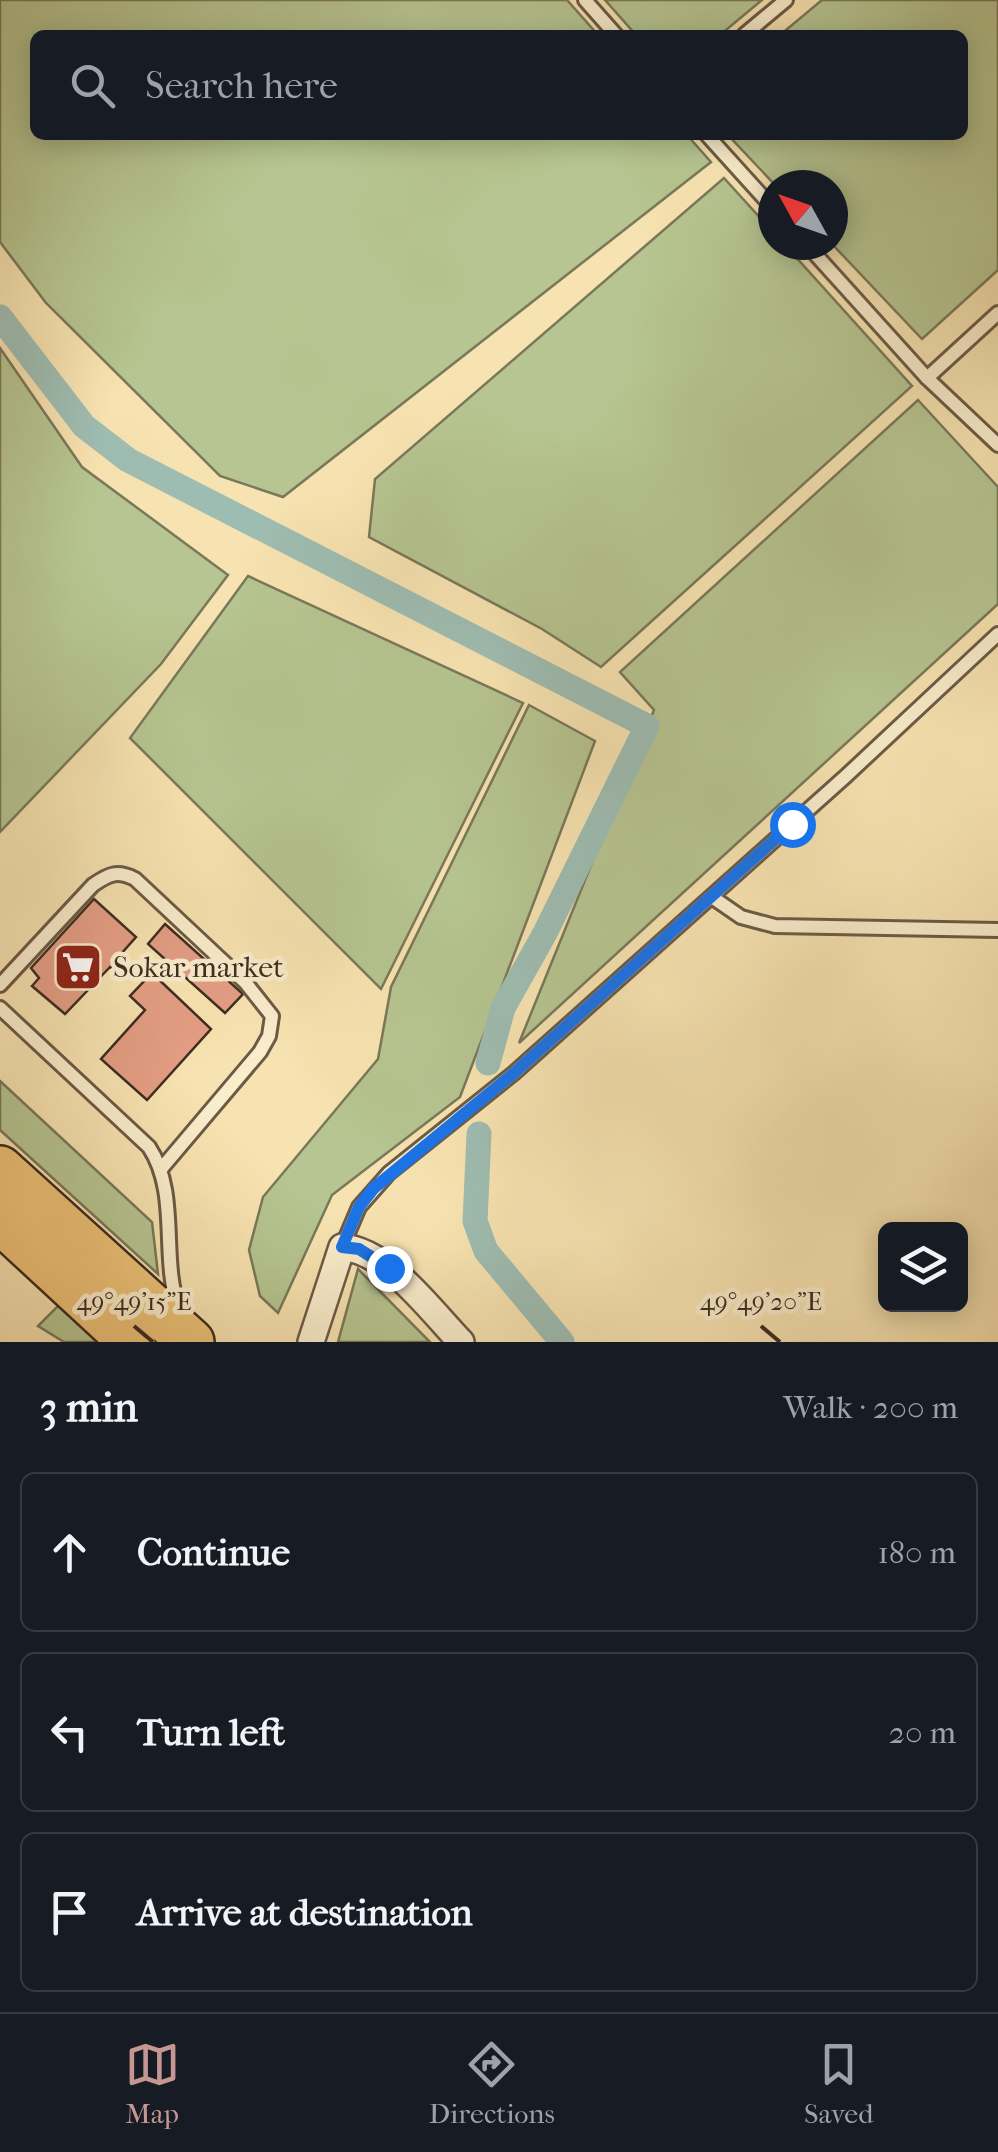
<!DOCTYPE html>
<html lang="en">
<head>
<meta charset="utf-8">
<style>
  :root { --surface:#171b24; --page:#20242c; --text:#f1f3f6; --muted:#9ea1a6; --line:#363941; --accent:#c59692 }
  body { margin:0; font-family:"IM FELL French Canon",serif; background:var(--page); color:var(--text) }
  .controls { position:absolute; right:30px; bottom:30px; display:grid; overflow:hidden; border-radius:15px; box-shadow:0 5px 25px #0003 }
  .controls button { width:90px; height:90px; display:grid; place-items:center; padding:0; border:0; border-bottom:2px solid var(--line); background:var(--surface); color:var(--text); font:50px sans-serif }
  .compass { position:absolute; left:758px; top:170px; width:90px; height:90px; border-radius:50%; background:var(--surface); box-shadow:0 5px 25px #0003; rotate:310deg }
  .stop { position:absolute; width:30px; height:30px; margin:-22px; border:8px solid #1a73e8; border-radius:50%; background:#fff }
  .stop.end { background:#1a73e8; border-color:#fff; box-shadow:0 2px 10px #0008 }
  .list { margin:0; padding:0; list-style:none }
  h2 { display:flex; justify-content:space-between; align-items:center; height:130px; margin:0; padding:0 40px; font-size:42px }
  h2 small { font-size:32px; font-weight:400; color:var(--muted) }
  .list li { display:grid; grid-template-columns:65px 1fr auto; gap:30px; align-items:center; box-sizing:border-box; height:160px; margin:0 20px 20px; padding:0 20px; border:2px solid var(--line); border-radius:15px }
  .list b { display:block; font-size:38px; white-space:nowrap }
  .list em { font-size:32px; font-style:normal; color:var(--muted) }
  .icon { flex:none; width:55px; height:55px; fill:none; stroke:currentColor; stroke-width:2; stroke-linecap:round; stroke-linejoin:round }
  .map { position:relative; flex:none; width:998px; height:1342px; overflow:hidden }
  .search { position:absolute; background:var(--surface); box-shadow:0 5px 25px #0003; left:30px; right:30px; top:30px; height:110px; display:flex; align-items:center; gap:25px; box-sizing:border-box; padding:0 35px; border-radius:15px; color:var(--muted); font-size:38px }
  .sheet { height:670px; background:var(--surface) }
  nav { display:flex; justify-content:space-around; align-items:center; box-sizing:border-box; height:140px; border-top:2px solid var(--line); background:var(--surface); font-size:28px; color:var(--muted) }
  nav a { display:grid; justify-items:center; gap:5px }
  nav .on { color:var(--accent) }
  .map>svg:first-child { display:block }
  .green { fill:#b6c591; stroke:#7a785a; stroke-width:2.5 }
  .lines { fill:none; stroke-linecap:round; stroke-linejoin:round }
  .canal { stroke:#9ebdb2; stroke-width:25 }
  .building { fill:#e49e85; stroke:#3d2c22; stroke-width:2.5 }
  .lane-casing { stroke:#6c5a46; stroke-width:18 }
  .street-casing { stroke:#6c5a46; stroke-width:30 }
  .highway-casing { stroke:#3d2c22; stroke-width:50 }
  .lane { stroke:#faedcc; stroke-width:12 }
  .street { stroke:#faedcc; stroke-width:25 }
  .highway { stroke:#ecc278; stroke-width:45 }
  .route { stroke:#1a73e8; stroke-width:12 }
  .ticks { fill:none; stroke:#3d2c22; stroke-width:4 }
  .labels { text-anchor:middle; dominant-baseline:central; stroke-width:9; stroke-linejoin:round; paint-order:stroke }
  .poi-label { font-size:30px; fill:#3d2c22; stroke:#faedcc; text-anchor:start }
  .ticks-label { font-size:25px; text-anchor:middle; fill:#3d2c22; stroke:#faedcc; stroke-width:9; stroke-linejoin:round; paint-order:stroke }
</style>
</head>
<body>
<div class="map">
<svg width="998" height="1342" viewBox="0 0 998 1342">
  <rect width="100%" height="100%" fill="#f7e3b1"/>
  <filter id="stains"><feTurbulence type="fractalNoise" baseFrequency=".002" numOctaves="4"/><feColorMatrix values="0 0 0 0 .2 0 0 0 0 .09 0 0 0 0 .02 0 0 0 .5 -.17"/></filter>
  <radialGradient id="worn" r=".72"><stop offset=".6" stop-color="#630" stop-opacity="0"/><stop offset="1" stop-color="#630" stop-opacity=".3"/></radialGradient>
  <g class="green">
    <path d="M 0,0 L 567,0 L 598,35 L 35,35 L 35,135 L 687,135 L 711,162 L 283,497 L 220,476 L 46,303 L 0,242 Z"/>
    <path d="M 605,0 L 762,0 L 720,35 L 636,35 Z"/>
    <path d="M 822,0 L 998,0 L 998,270 L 922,339 L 833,245 L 833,185 L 775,185 L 728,135 L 963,135 L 963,35 L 780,35 Z"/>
    <path d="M 724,178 L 773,232 L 773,245 L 785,245 L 912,386 L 601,667 L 542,629 L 369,537 L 375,479 Z"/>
    <path d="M 0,348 L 82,467 L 228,575 L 161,664 L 0,832 Z"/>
    <path d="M 918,400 L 998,487 L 998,604 L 519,1043 L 654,710 L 620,672 Z"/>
    <path d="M 248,576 L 523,703 L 381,989 L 130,738 Z"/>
    <path d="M 529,705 L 595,741 L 460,1097 L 332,1195 L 278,1313 L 260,1296 L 249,1250 L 263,1197 L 378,1059 L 391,987 Z"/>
    <path d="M 0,1081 L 152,1222 L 158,1274 L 0,1130 Z"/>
    <path d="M 358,1269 L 430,1342 L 338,1342 Z"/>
    <path d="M 66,1298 L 111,1342 L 64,1342 L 38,1326 Z"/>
  </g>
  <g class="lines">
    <g class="canal">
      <path d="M 0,317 L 84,426 L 128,460 L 647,726 L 545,933 L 503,1008 L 488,1063"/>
      <path d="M 479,1134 L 475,1221 L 486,1251 L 562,1342"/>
    </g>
  </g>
  <g class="building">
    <path d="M 94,899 L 136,937 L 121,954 L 126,959 L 116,971 L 110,967 L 65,1014 L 32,986 L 39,978 L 31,968 Z"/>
    <path d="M 165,924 L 243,994 L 225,1013 L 148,944 Z"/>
    <path d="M 152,973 L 211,1029 L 147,1100 L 101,1059 L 145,1010 L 130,996 Z"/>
  </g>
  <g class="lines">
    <g class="lane-casing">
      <g id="lane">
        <path d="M 585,0 L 616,35"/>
        <path d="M 744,35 L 786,0"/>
        <path d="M 707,135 L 773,208"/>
        <path d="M 807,245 L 927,378 L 998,445"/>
        <path d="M 927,378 L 998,313"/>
        <path d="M 712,897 L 741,917 L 775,926 L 998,930"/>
        <path d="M 0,985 L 93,885 C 109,874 117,870 135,879 L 245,982 L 272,1016 L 269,1036 L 260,1052 L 161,1169"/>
        <path d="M 0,1008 L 149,1147 C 180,1194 160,1257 179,1310"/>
        <path d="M 342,1247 L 359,1207 L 389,1173 L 514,1073 L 846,776 L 998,634"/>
      </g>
    </g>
    <g class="street-casing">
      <path id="street" d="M 311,1342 L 342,1247 C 388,1251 430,1310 461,1342"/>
    </g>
    <g class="highway-casing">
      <g id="highway">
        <path d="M 0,1169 L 191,1342"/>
        <path d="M 0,1220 L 132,1342"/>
      </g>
    </g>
    <use href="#lane" class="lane"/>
    <use href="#street" class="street"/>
    <use href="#highway" class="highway"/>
  </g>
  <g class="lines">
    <path class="route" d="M 389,1268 L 359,1249 L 342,1247 L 359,1207 L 374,1188 L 514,1073 L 792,824"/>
  </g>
  <path class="ticks" d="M 134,1326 L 153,1342M 761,1326 L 780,1342"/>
  <defs>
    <g id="supermarket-square" transform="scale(2.5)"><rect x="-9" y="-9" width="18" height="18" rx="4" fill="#8f2418" stroke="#faedcc"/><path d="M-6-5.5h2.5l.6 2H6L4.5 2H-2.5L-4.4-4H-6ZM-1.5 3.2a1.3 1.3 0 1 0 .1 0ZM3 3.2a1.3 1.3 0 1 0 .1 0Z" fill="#fff"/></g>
  </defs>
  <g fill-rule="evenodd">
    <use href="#supermarket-square" x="78" y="967"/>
  </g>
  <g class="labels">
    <g class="poi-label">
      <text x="113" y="967">Sokar market</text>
    </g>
  </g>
  <g class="ticks-label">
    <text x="134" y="1310">49°49'15"E</text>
    <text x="761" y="1310">49°49'20"E</text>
  </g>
  <rect width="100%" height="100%" filter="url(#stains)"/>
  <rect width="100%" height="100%" fill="url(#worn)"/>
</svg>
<div class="controls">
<button><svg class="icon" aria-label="layers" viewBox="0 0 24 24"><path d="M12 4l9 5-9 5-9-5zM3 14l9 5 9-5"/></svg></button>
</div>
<svg class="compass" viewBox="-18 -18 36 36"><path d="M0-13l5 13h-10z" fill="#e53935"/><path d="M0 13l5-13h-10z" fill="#9ea1a6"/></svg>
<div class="stop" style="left:792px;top:824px"></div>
<div class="stop end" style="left:389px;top:1268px"></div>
<div class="search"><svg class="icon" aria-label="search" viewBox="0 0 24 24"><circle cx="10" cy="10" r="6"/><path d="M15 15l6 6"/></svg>Search here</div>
</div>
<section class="sheet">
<h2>3 min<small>Walk · 200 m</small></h2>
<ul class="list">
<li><svg class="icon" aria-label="ahead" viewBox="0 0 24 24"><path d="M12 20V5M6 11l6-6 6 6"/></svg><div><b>Continue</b></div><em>180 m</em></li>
<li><svg class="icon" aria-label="left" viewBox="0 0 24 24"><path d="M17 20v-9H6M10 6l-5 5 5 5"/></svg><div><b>Turn left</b></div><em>20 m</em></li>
<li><svg class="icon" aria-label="arrive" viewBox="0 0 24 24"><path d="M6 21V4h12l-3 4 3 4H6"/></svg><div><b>Arrive at destination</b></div></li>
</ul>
</section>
<nav>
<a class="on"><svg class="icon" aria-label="map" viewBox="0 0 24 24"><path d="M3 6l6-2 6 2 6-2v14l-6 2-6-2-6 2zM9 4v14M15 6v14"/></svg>Map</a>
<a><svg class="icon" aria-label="directions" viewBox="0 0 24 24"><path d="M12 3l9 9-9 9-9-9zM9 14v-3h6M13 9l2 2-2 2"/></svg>Directions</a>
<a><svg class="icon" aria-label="saved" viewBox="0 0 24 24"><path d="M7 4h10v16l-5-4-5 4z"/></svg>Saved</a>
</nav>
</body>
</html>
